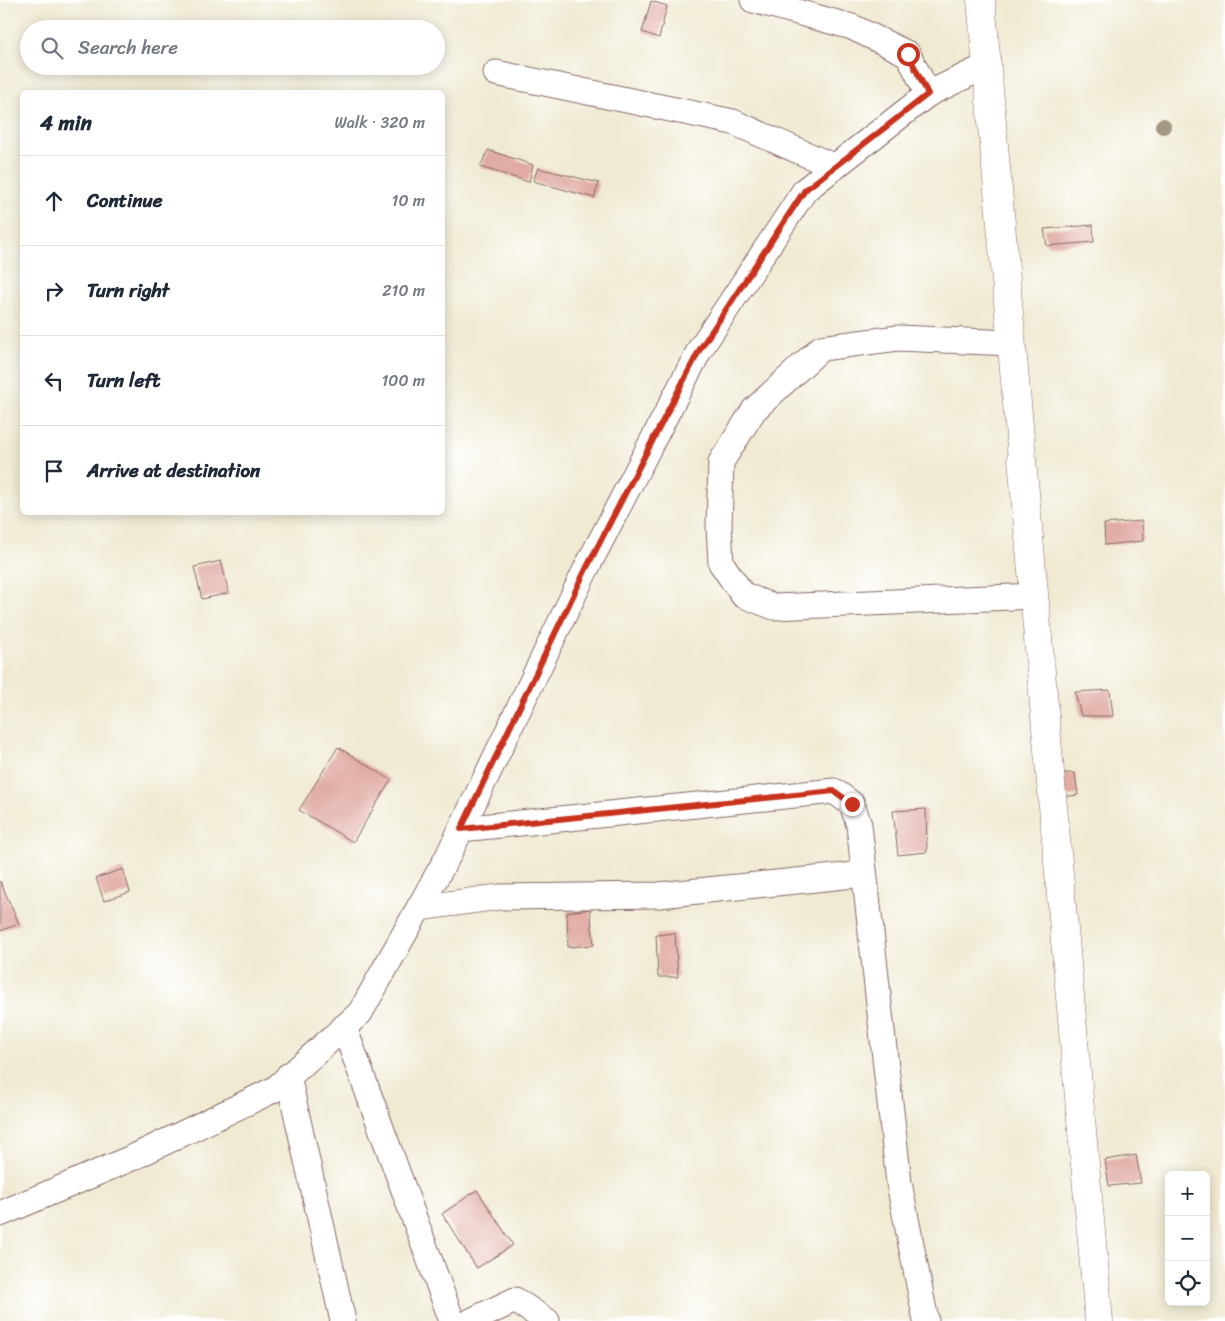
<!DOCTYPE html>
<html lang="en">
<head>
<meta charset="utf-8">
<style>
  :root { --surface:#fff; --page:#f6f6f7; --text:#1f2937; --muted:#747a83; --line:#e0e1e3 }
  body { margin:0; font-family:Sriracha,sans-serif; background:var(--page); color:var(--text) }
  .controls { position:absolute; right:15px; bottom:15px; display:grid; overflow:hidden; border-radius:8px; box-shadow:0 2px 12px #0003 }
  .controls button { width:45px; height:45px; display:grid; place-items:center; padding:0; border:0; border-bottom:1px solid var(--line); background:var(--surface); color:var(--text); font:25px sans-serif }
  .stop { position:absolute; width:15px; height:15px; margin:-11px; border:4px solid #c8321e; border-radius:50%; background:#fff }
  .stop.end { background:#c8321e; border-color:#fff; box-shadow:0 1px 5px #0008 }
  .list { margin:0; padding:0; list-style:none }
  h2 { display:flex; justify-content:space-between; align-items:center; height:65px; margin:0; padding:0 20px; font-size:21px }
  h2 small { font-size:16px; font-weight:400; color:var(--muted) }
  .list li { display:grid; grid-template-columns:32px 1fr auto; gap:15px; align-items:center; box-sizing:border-box; height:90px; padding:0 20px; border-top:1px solid var(--line) }
  .list b { display:block; font-size:19px; white-space:nowrap }
  .list em { font-size:16px; font-style:normal; color:var(--muted) }
  .icon { flex:none; width:28px; height:28px; fill:none; stroke:currentColor; stroke-width:2; stroke-linecap:round; stroke-linejoin:round }
  .map { position:relative; flex:none; width:1225px; height:1321px; overflow:hidden }
  .search { position:absolute; background:var(--surface); box-shadow:0 2px 12px #0003; left:20px; top:20px; width:425px; height:55px; display:flex; align-items:center; gap:12px; box-sizing:border-box; padding:0 18px; border-radius:28px; color:var(--muted); font-size:19px }
  .panel { position:absolute; background:var(--surface); box-shadow:0 2px 12px #0003; left:20px; top:90px; width:425px; height:425px; border-radius:8px }
  .map>svg:first-child { display:block }
  .building { fill:#e1aca4 }
  .lines { fill:none; stroke-linecap:round; stroke-linejoin:round }
  .minor-casing { stroke:#846665; stroke-width:27 }
  .secondary-casing { stroke:#846665; stroke-width:29 }
  .minor { stroke:#fff; stroke-width:25 }
  .secondary { stroke:#fff; stroke-width:28 }
  .tree { fill:#a49884 }
  .route { stroke:#c8321e; stroke-width:6 }
</style>
</head>
<body>
<div class="map">
<svg width="1225" height="1321" viewBox="0 0 1225 1321">
  <rect width="100%" height="100%" fill="#fff"/>
  <filter id="ink" filterUnits="userSpaceOnUse"><feTurbulence type="fractalNoise" baseFrequency=".02" numOctaves="2"/><feDisplacementMap in="SourceGraphic" scale="10" xChannelSelector="R" yChannelSelector="G"/><feConvolveMatrix kernelMatrix="1 2 1 2 8 2 1 2 1" color-interpolation-filters="sRGB"/></filter>
  <filter id="wash" filterUnits="userSpaceOnUse"><feTurbulence type="fractalNoise" baseFrequency=".0096" numOctaves="4" result="noise"/><feDisplacementMap in="SourceGraphic" scale="20" xChannelSelector="R" yChannelSelector="G"/><feGaussianBlur stdDeviation="1.12" result="paint"/><feColorMatrix in="noise" values="0 0 0 0 0 0 0 0 0 0 0 0 0 0 0 0 0 1.4 0 .05"/><feComposite in="paint" operator="in"/></filter>
  <g filter="url(#wash)">
    <rect width="100%" height="100%" fill="#f0ead2"/>
    <g id="blocks">
      <g class="building">
        <path d="M 651,1 L 667,6 L 659,38 L 642,32 Z"/>
        <path d="M 488,150 L 533,165 L 529,182 L 480,167 Z"/>
        <path d="M 538,168 L 599,183 L 594,198 L 533,181 Z"/>
        <path d="M 1093,225 L 1094,242 L 1047,246 L 1044,229 Z"/>
        <path d="M 1142,521 L 1143,541 L 1105,545 L 1104,524 Z"/>
        <path d="M 221,561 L 229,593 L 202,599 L 194,567 Z"/>
        <path d="M 1110,690 L 1113,716 L 1081,716 L 1075,692 Z"/>
        <path d="M 338,747 L 391,780 L 353,842 L 299,810 Z"/>
        <path d="M 1060,773 L 1075,773 L 1078,795 L 1061,797 Z"/>
        <path d="M 926,809 L 927,852 L 898,855 L 893,811 Z"/>
        <path d="M 123,869 L 130,892 L 104,901 L 96,878 Z"/>
        <path d="M 0,881 L 19,924 L 0,931 Z"/>
        <path d="M 590,909 L 594,945 L 568,947 L 567,912 Z"/>
        <path d="M 675,933 L 678,977 L 658,977 L 656,935 Z"/>
        <path d="M 1136,1155 L 1141,1183 L 1109,1186 L 1105,1160 Z"/>
        <path d="M 477,1190 L 513,1245 L 477,1268 L 442,1214 Z"/>
      </g>
    </g>
  </g>
  <g filter="url(#ink)">
    <use href="#blocks" fill-opacity="0" stroke="#846665" stroke-width="1"/>
    <g class="lines">
      <g class="minor-casing">
        <g id="minor">
          <path d="M 753,0 L 852,27 L 908,54 L 928,94"/>
          <path d="M 496,73 L 733,122 L 835,167"/>
          <path d="M 1011,343 L 898,338 L 821,348 L 754,410 L 721,462 L 719,526 L 721,563 L 743,595 L 774,607 L 1034,596"/>
          <path d="M 461,829 L 834,791 L 852,804 L 859,825 L 899,1183 L 926,1321"/>
          <path d="M 419,908 L 499,897 L 659,895 L 864,874"/>
          <path d="M 344,1027 L 452,1321"/>
          <path d="M 288,1076 L 343,1321"/>
          <path d="M 0,1214 L 134,1157 L 275,1089 L 360,1013 L 448,856 L 586,569 L 700,349 L 805,190 L 928,94 L 986,66"/>
          <path d="M 471,1321 L 515,1300 L 547,1321"/>
        </g>
      </g>
      <g class="secondary-casing">
        <path id="secondary" d="M 981,0 L 1099,1321"/>
      </g>
      <use href="#minor" class="minor"/>
      <use href="#secondary" class="secondary"/>
    </g>
    <circle class="tree" cx="1163" cy="126" r="8"/>
  </g>
  <g class="lines" filter="url(#ink)">
    <path class="route" d="M 852,804 L 834,791 L 461,829 L 586,569 L 700,349 L 805,190 L 928,94 L 908,54"/>
  </g>
</svg>
<div class="controls">
<button>+</button>
<button>−</button>
<button><svg class="icon" aria-label="locate" viewBox="0 0 24 24"><circle cx="12" cy="12" r="6"/><path d="M12 2v4M12 18v4M2 12h4M18 12h4"/></svg></button>
</div>
<div class="stop" style="left:908px;top:54px"></div>
<div class="stop end" style="left:852px;top:804px"></div>
<div class="search"><svg class="icon" aria-label="search" viewBox="0 0 24 24"><circle cx="10" cy="10" r="6"/><path d="M15 15l6 6"/></svg>Search here</div>
<section class="panel">
<h2>4 min<small>Walk · 320 m</small></h2>
<ul class="list">
<li><svg class="icon" aria-label="ahead" viewBox="0 0 24 24"><path d="M12 20V5M6 11l6-6 6 6"/></svg><div><b>Continue</b></div><em>10 m</em></li>
<li><svg class="icon" aria-label="right" viewBox="0 0 24 24"><path d="M7 20v-9h11M14 6l5 5-5 5"/></svg><div><b>Turn right</b></div><em>210 m</em></li>
<li><svg class="icon" aria-label="left" viewBox="0 0 24 24"><path d="M17 20v-9H6M10 6l-5 5 5 5"/></svg><div><b>Turn left</b></div><em>100 m</em></li>
<li><svg class="icon" aria-label="arrive" viewBox="0 0 24 24"><path d="M6 21V4h12l-3 4 3 4H6"/></svg><div><b>Arrive at destination</b></div></li>
</ul>
</section>
</div>
</body>
</html>
